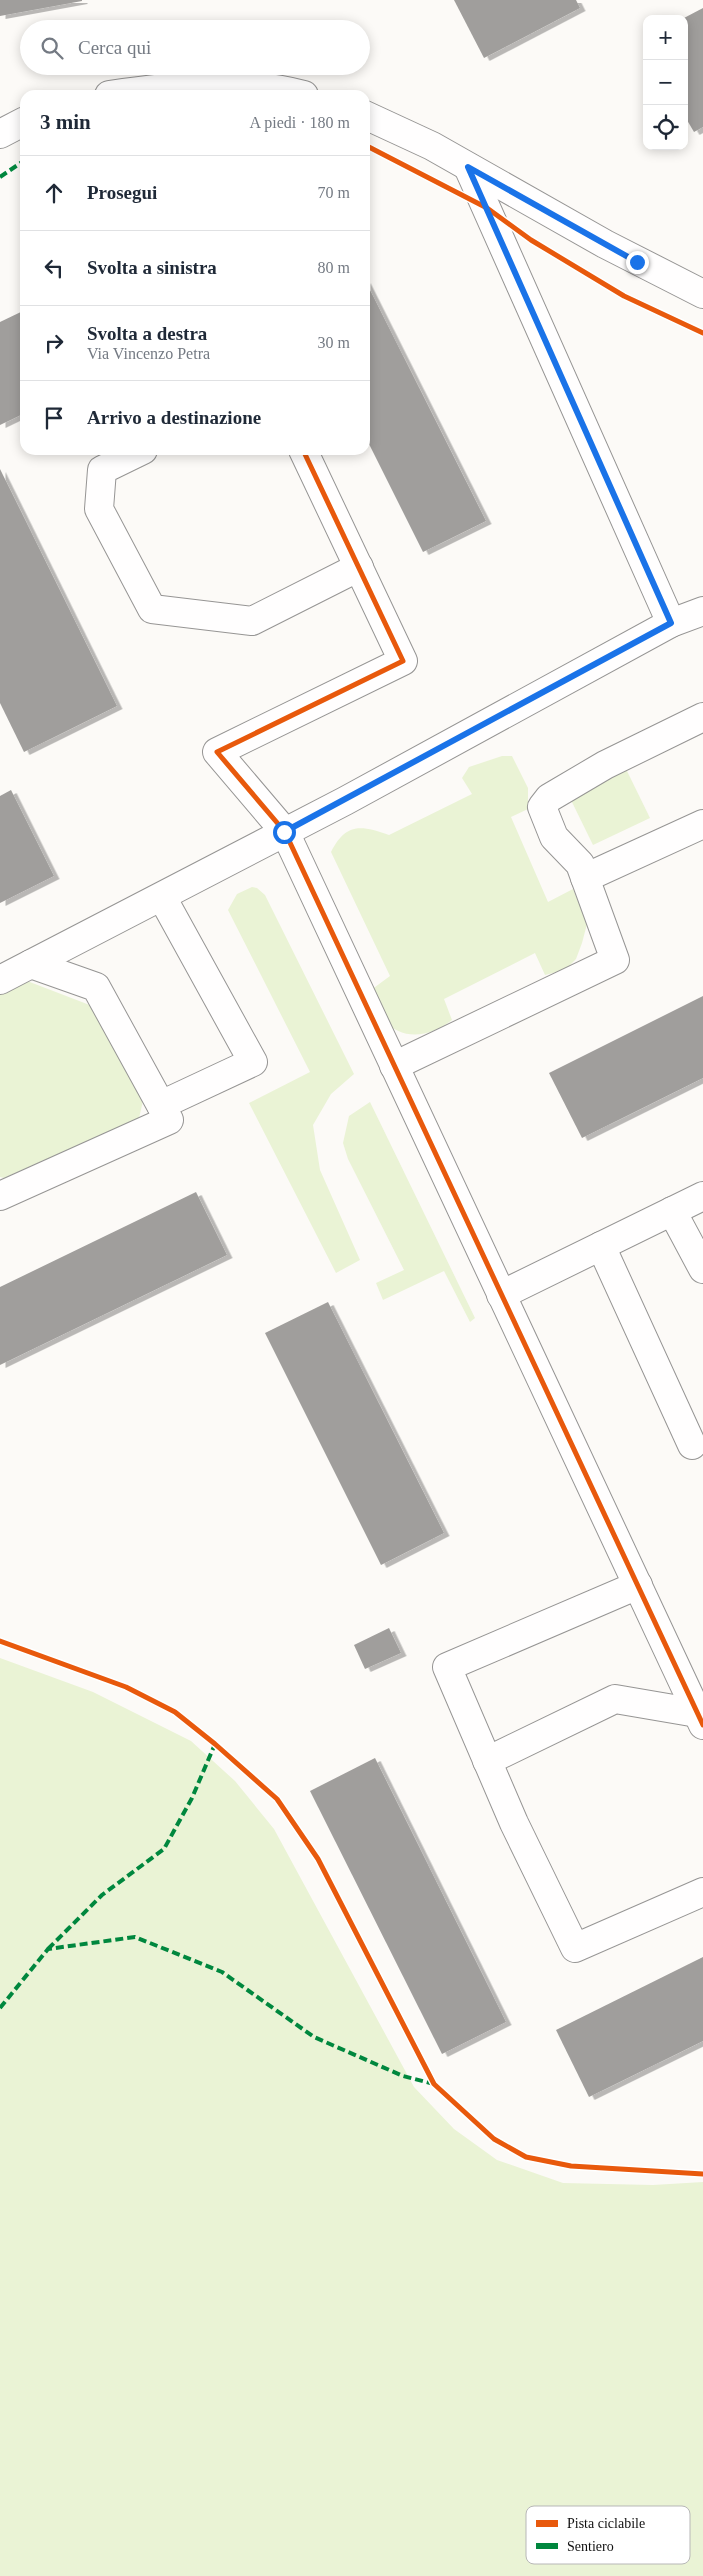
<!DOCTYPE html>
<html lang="it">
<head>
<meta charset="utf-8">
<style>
  :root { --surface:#fff; --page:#f6f6f7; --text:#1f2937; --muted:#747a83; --line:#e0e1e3 }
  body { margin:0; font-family:Georgia,serif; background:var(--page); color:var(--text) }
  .controls { position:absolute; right:15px; top:15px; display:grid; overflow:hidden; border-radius:10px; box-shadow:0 2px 12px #0003 }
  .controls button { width:45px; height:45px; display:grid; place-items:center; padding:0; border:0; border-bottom:1px solid var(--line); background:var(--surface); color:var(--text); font:25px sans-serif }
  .stop { position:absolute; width:15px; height:15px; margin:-11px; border:4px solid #1a73e8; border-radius:50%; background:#fff }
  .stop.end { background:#1a73e8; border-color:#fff; box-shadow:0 1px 5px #0008 }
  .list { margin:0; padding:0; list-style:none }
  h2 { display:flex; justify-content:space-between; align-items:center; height:65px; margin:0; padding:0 20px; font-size:21px }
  h2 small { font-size:16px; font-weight:400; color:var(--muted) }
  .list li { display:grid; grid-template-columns:32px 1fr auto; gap:15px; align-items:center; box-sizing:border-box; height:75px; padding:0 20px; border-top:1px solid var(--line) }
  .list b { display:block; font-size:19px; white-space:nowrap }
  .list p { margin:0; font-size:16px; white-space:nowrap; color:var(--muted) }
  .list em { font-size:16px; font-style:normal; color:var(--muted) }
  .icon { flex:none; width:28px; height:28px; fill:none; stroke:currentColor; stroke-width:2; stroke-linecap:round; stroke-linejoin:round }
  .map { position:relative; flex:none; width:703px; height:2576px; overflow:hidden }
  .search { position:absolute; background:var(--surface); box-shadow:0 2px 12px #0003; left:20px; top:20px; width:350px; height:55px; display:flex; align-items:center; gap:12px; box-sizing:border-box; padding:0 18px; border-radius:28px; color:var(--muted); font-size:19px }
  .panel { position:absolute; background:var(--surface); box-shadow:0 2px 12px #0003; left:20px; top:90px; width:350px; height:365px; border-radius:15px }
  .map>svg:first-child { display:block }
  .grass { fill:#eaf3d5 }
  .building { fill:#a09e9c; filter:url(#shadow) }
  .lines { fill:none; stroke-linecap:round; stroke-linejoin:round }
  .minor-casing { stroke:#969594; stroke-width:30 }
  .minor { stroke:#fffefe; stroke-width:28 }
  .quiet { stroke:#00873e; stroke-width:4; stroke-dasharray:8 4; stroke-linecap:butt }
  .cycleway-casing { stroke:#fff; stroke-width:8 }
  .cycleway { stroke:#e8590c; stroke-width:5 }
  .route { stroke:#1a73e8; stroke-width:6 }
  .key { fill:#fff; stroke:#b7b7b7; stroke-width:1 }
  .key-label { font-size:14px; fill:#101010 }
</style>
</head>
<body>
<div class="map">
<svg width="703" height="2576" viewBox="0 0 703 2576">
  <defs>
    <filter id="shadow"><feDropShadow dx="5.5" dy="3" stdDeviation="0" flood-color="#0004"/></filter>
  </defs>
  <rect width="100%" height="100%" fill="#fcfaf7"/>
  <g class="grass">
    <path d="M 502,756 L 512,756 L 528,788 L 528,809 L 511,817 L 548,902 L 573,889 L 587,924 L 582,943 L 576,959 L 565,970 L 545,975 L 535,953 L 444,999 L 452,1020 C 430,1037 403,1042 382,1019 C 376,1013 374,999 371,990 L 390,976 L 331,852 C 346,823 360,825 389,835 L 472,794 L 462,778 L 469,767 Z"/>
    <path d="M 626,769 L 650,818 L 593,845 L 569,796 Z"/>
    <path d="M 252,887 L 257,888 L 265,895 L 354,1074 L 331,1094 L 313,1125 L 320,1170 L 360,1260 L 336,1273 L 249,1103 L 310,1072 L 228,910 L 237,894 Z"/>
    <path d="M 22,979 L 100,1009 L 143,1101 L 139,1118 L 4,1178 L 0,1177 L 0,988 Z"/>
    <path d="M 370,1102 L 475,1318 L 470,1322 L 444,1271 L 383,1300 L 376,1283 L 404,1270 L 348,1159 L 343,1143 L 349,1116 Z"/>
    <path d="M 0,1658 L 93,1692 L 191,1741 L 235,1781 L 274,1829 L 414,2087 L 454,2129 L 497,2160 L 563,2183 L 653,2185 L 703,2182 L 703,2576 L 0,2576 Z"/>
  </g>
  <g class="building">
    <path d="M 0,0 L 82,0 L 82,1 L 0,16 Z"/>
    <path d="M 454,0 L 576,0 L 580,8 L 484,58 Z"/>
    <path d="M 703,8 L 703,127 L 694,132 L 684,115 L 684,18 Z"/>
    <path d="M 365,280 L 486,521 L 423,552 L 365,436 Z"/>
    <path d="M 25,310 L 25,413 L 0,425 L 0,322 Z"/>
    <path d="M 0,469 L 117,706 L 24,752 L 0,703 Z"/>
    <path d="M 11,790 L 54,876 L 0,903 L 0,796 Z"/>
    <path d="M 703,996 L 703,1078 L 582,1138 L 549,1073 Z"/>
    <path d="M 196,1192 L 227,1255 L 0,1365 L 0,1287 Z"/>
    <path d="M 328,1302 L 444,1533 L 381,1565 L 265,1333 Z"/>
    <path d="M 389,1628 L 401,1653 L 365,1669 L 354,1645 Z"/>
    <path d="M 375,1758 L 506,2022 L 442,2054 L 310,1791 Z"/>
    <path d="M 703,1957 L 703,2041 L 589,2097 L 556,2030 Z"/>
  </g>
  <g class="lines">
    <g class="minor-casing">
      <g id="minor">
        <path d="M 109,95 C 176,85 238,78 304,95"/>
        <path d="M 365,115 L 432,146 L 605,244 L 703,294"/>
        <path d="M 0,134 L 25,121"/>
        <path d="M 468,167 L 671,623"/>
        <path d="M 143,450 L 102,470 L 99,509 L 152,609 L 252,621 L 359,567"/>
        <path d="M 303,450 L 403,661 L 217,752 L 285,832 L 703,1725"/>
        <path d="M 585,878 L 703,824"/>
        <path d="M 0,980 L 345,801 L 671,623 L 703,611"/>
        <path d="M 394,1066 L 615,960 L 580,864 L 554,837 L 542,807 L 549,798 L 605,765 L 703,717"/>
        <path d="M 161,1105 L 253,1062 L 162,897"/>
        <path d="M 0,1196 L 169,1120 L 96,987 L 31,964"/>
        <path d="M 672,1211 L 703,1269"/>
        <path d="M 601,1246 L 692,1445"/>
        <path d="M 501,1295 L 703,1196"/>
        <path d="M 638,1585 L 447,1667 L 514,1823 L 575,1948 L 703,1892"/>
        <path d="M 487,1761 L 615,1699 L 697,1713"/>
      </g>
    </g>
    <use href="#minor" class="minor"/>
    <g class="quiet">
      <path d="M 0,177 L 25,160"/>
      <path d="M 48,1949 L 102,1895 L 164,1849 L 192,1798 L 215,1744"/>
      <path d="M 0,2008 L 48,1949 L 135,1937 L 222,1972 L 314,2037 L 403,2076 L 434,2084"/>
    </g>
    <g class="cycleway-casing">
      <g id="cycleway">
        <path d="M 365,145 L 487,208 L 531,240 L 624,296 L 703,333"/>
        <path d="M 303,450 L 403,661 L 217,752 L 285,832 L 703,1725"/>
        <path d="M 0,1641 L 126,1687 L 175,1712 L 215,1744 L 277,1799 L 318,1859 L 434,2084 L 494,2139 L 526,2157 L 571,2166 L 703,2174"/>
      </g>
    </g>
    <use href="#cycleway" class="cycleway"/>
  </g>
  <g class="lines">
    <path class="route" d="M 284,832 L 671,623 L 468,167 L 637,262"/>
  </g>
  <rect x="526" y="2506" width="164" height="58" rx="8" class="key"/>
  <rect x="536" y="2520" width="22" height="7" fill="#e8590c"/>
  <rect x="536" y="2543" width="22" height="6" fill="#00873e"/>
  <g class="key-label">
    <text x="567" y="2528">Pista ciclabile</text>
    <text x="567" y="2551">Sentiero</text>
  </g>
</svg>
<div class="controls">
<button>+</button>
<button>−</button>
<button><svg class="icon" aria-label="locate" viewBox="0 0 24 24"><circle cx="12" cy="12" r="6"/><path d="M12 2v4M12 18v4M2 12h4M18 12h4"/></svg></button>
</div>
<div class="stop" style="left:284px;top:832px"></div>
<div class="stop end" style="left:637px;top:262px"></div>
<div class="search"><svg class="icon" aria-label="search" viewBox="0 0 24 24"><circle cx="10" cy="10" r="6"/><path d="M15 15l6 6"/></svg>Cerca qui</div>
<section class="panel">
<h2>3 min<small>A piedi · 180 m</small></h2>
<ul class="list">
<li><svg class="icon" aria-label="ahead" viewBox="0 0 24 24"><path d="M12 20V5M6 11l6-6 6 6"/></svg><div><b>Prosegui</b></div><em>70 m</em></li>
<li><svg class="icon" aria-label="left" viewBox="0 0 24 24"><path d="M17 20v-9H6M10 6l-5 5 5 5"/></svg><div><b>Svolta a sinistra</b></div><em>80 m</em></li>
<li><svg class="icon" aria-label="right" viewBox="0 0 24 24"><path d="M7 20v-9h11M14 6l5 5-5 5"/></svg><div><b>Svolta a destra</b><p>Via Vincenzo Petra</p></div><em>30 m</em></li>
<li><svg class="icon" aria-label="arrive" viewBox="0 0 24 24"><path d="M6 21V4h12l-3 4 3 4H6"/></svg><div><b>Arrivo a destinazione</b></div></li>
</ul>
</section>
</div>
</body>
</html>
